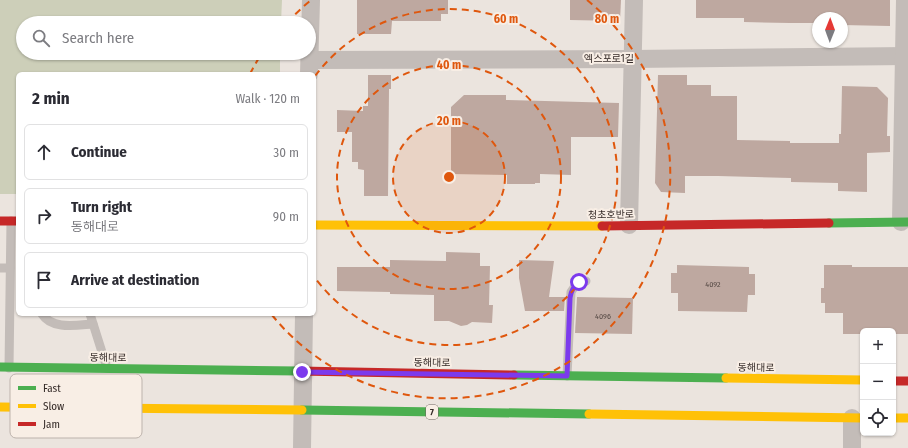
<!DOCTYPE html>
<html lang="en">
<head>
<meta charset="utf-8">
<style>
  :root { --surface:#fff; --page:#f7f7f7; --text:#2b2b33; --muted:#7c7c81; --line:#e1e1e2 }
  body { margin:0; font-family:"Fira Sans Condensed","Noto Sans KR",sans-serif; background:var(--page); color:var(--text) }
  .controls { position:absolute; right:12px; bottom:12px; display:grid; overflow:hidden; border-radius:6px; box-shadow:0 1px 3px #0004 }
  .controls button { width:36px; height:36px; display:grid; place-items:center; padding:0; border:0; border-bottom:1px solid var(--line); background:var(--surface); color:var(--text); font:20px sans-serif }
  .compass { position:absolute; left:812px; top:12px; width:36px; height:36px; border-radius:50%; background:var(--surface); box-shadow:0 1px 3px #0004; rotate:1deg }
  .stop { position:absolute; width:12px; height:12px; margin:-9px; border:3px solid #7c3aed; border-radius:50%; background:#fff }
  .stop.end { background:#7c3aed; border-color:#fff; box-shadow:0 1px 4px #0008 }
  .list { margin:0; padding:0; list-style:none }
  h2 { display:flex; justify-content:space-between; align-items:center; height:52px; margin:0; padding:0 16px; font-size:17px }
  h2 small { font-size:13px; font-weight:400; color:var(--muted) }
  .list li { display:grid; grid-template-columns:26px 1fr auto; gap:12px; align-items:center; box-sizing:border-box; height:56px; margin:0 8px 8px; padding:0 8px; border:1px solid var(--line); border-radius:6px }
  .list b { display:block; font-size:15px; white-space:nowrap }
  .list p { margin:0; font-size:13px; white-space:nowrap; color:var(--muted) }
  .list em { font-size:13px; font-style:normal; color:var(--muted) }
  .icon { flex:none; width:22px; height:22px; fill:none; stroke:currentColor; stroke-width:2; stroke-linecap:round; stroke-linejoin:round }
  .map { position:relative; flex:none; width:908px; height:448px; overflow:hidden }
  .search { position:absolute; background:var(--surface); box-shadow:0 1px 3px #0004; left:16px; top:16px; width:300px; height:44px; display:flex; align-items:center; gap:10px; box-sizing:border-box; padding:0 14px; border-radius:22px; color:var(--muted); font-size:15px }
  .panel { position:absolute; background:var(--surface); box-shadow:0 1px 3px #0004; left:16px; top:72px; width:300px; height:244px; border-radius:6px }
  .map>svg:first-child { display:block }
  .green { fill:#cdcfb9 }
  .building { fill:#bea8a0 }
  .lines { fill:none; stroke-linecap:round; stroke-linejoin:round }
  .lane { stroke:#c3bcb8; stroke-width:9 }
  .street { stroke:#c3bcb8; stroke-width:18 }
  .fast { stroke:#4caf50; stroke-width:9 }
  .slow { stroke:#ffc107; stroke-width:9 }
  .jam { stroke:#c62828; stroke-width:9 }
  .route { stroke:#7c3aed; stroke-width:5 }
  .ring { fill:none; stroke:#df570d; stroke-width:2; stroke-dasharray:7 5 }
  .labels { text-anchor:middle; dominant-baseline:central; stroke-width:4; stroke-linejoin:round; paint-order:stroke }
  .number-label { font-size:8px; fill:#564a45 }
  .shield { fill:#f8eee5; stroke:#6f6560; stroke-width:1 }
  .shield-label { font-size:9px; font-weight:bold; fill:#342a27 }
  .street-label { font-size:10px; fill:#342a27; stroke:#f8eee5 }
  .key { fill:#f8eee5; stroke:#bdb3ac; stroke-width:1 }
  .key-label { font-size:11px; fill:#342a27 }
  .centre { fill:#df570d; stroke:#f8eee5; stroke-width:2 }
  .ring-label { font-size:12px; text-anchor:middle; font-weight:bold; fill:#df570d; stroke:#f8eee5; stroke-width:4; stroke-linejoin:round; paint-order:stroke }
</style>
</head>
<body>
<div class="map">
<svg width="908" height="448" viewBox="0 0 908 448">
  <rect width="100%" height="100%" fill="#ebe4de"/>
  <path class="green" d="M 0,0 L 282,0 L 281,23 L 23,23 L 23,53 L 280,53 L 280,74 L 18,74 L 18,194 L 0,194 Z"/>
  <g class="building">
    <path d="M 357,0 L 448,0 L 448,14 L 441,14 L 441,21 L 392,21 L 391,34 L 357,34 Z"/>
    <path d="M 570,0 L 621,0 L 620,21 L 570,20 Z"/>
    <path d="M 696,0 L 890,0 L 890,26 L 842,25 L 842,18 L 818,18 L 818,23 L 790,23 L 744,22 L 744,18 L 696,18 Z"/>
    <path d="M 368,75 L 391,75 L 391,89 L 389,89 L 388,196 L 364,196 L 364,170 L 358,169 L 358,162 L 352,162 L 352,132 L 337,132 L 337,110 L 363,111 L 363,106 L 368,106 Z"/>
    <path d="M 658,75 L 687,75 L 687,85 L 711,85 L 711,96 L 737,96 L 737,140 L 790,141 L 790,143 L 839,143 L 839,134 L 841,134 L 842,86 L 877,87 L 888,98 L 887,136 L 890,136 L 890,152 L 867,153 L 867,192 L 838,191 L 838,183 L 791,182 L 791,178 L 718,176 L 685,176 L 685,193 L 661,192 L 655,183 Z"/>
    <path d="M 464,95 L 506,95 L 506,100 L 619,103 L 618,137 L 571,137 L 571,175 L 540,174 L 540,183 L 535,183 L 535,184 L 507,184 L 507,175 L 451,174 L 451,107 Z"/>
    <path d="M 446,252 L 480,253 L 480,266 L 490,266 L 489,305 L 493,305 L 492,323 L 472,322 L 467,325 L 461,326 L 449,321 L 434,321 L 434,295 L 390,294 L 390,292 L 337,291 L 337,267 L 390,267 L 390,260 L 446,261 Z"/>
    <path d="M 519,260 L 554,261 L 549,297 L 565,297 L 564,311 L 525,311 L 519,278 Z"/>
    <path d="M 677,265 L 749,267 L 749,274 L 755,274 L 755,295 L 748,295 L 747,312 L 678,311 L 678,293 L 671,293 L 671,273 L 677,273 Z"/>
    <path d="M 824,265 L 852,265 L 852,267 L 908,267 L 908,334 L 893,334 L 893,331 L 863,331 L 863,334 L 843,334 L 843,313 L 825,313 L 825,303 L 821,303 L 821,288 L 824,288 Z"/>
    <path d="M 577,297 L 633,298 L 632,334 L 575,333 Z"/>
  </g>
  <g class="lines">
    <g class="lane">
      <path d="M 0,268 L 10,268"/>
      <path d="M 42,314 C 52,330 77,325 93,324"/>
      <path d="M 90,314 L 107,368"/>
      <path d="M 9,368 L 11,221"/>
      <path d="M 567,376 L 571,292 C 575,285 578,282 586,281"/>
    </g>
    <g class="street">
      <path d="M 310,60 L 633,59 L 908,56"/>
      <path d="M 309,74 L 311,0"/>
      <path d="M 901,222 L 905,0"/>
      <path d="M 629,225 L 634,0"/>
      <path d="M 302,448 L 304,314"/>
      <path d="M 852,448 L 852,418"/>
    </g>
    <g class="fast">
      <path d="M 829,223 L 908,222"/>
      <path d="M 0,367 L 299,371"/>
      <path d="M 514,375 L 726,378"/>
      <path d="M 302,410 L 589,414"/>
    </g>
    <g class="slow">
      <path d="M 314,225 L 602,226"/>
      <path d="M 726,378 L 863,380"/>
      <path d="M 0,407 L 302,410"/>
      <path d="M 589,414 L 863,418"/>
      <path d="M 893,418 L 908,418"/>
    </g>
    <g class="jam">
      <path d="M 0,221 L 18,221"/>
      <path d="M 602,226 L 829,223"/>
      <path d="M 299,371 L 514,375"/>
      <path d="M 893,381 L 908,381"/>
    </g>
  </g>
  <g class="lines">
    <path class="route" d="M 302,372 L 567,376 L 570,298 C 571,291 573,287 579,282"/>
  </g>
  <circle cx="449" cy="177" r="56" fill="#df570d" fill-opacity=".12"/>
  <g class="ring">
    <circle cx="449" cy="177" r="56"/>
    <circle cx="449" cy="177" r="112"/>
    <path d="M315 76A168 168 0 1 1 315 278"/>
    <path d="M250 74A224 224 0 0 1 262 53M287 23A224 224 0 0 1 311 0M587 0A224 224 0 1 1 272 315"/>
  </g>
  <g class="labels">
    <g class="number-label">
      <text x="713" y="284">4092</text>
      <text x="603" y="316">4096</text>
    </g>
    <rect class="shield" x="426" y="405" width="12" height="14" rx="3"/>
    <g class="shield-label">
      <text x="432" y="412">7</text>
    </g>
    <g class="street-label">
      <text x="609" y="59">엑스포로1길</text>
      <text transform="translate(611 215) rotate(-1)">청초호반로</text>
      <text transform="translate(108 358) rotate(1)">동해대로</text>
      <text transform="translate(432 363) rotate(1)">동해대로</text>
      <text transform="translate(756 368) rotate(1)">동해대로</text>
    </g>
  </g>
  <rect x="10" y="374" width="132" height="64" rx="6" class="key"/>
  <rect x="18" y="386" width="18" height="4" fill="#4caf50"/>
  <rect x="18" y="404" width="18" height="4" fill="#ffc107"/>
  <rect x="18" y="422" width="18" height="4" fill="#c62828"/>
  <g class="key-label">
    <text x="43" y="392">Fast</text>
    <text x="43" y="410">Slow</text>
    <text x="43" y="428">Jam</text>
  </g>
  <circle cx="449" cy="177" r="6" class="centre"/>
  <g class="ring-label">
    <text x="607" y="23">80 m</text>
    <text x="506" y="23">60 m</text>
    <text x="449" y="69">40 m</text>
    <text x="449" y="125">20 m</text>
  </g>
</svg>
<div class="controls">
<button>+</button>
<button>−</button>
<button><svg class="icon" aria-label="locate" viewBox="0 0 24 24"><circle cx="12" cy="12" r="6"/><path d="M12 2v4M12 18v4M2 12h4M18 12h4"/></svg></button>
</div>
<svg class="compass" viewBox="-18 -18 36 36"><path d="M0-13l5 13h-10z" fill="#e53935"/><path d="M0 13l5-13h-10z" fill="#7c7c81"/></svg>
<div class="stop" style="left:579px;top:282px"></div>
<div class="stop end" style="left:302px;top:372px"></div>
<div class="search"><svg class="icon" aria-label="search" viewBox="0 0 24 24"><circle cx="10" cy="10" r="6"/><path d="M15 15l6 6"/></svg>Search here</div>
<section class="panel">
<h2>2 min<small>Walk · 120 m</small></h2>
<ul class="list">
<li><svg class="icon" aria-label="ahead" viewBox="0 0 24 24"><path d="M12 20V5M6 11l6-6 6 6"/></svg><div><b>Continue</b></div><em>30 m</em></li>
<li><svg class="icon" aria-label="right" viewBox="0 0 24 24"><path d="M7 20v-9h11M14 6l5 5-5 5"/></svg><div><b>Turn right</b><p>동해대로</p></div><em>90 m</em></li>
<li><svg class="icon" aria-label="arrive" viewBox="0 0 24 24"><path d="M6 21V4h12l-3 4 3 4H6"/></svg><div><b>Arrive at destination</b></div></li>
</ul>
</section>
</div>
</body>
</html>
